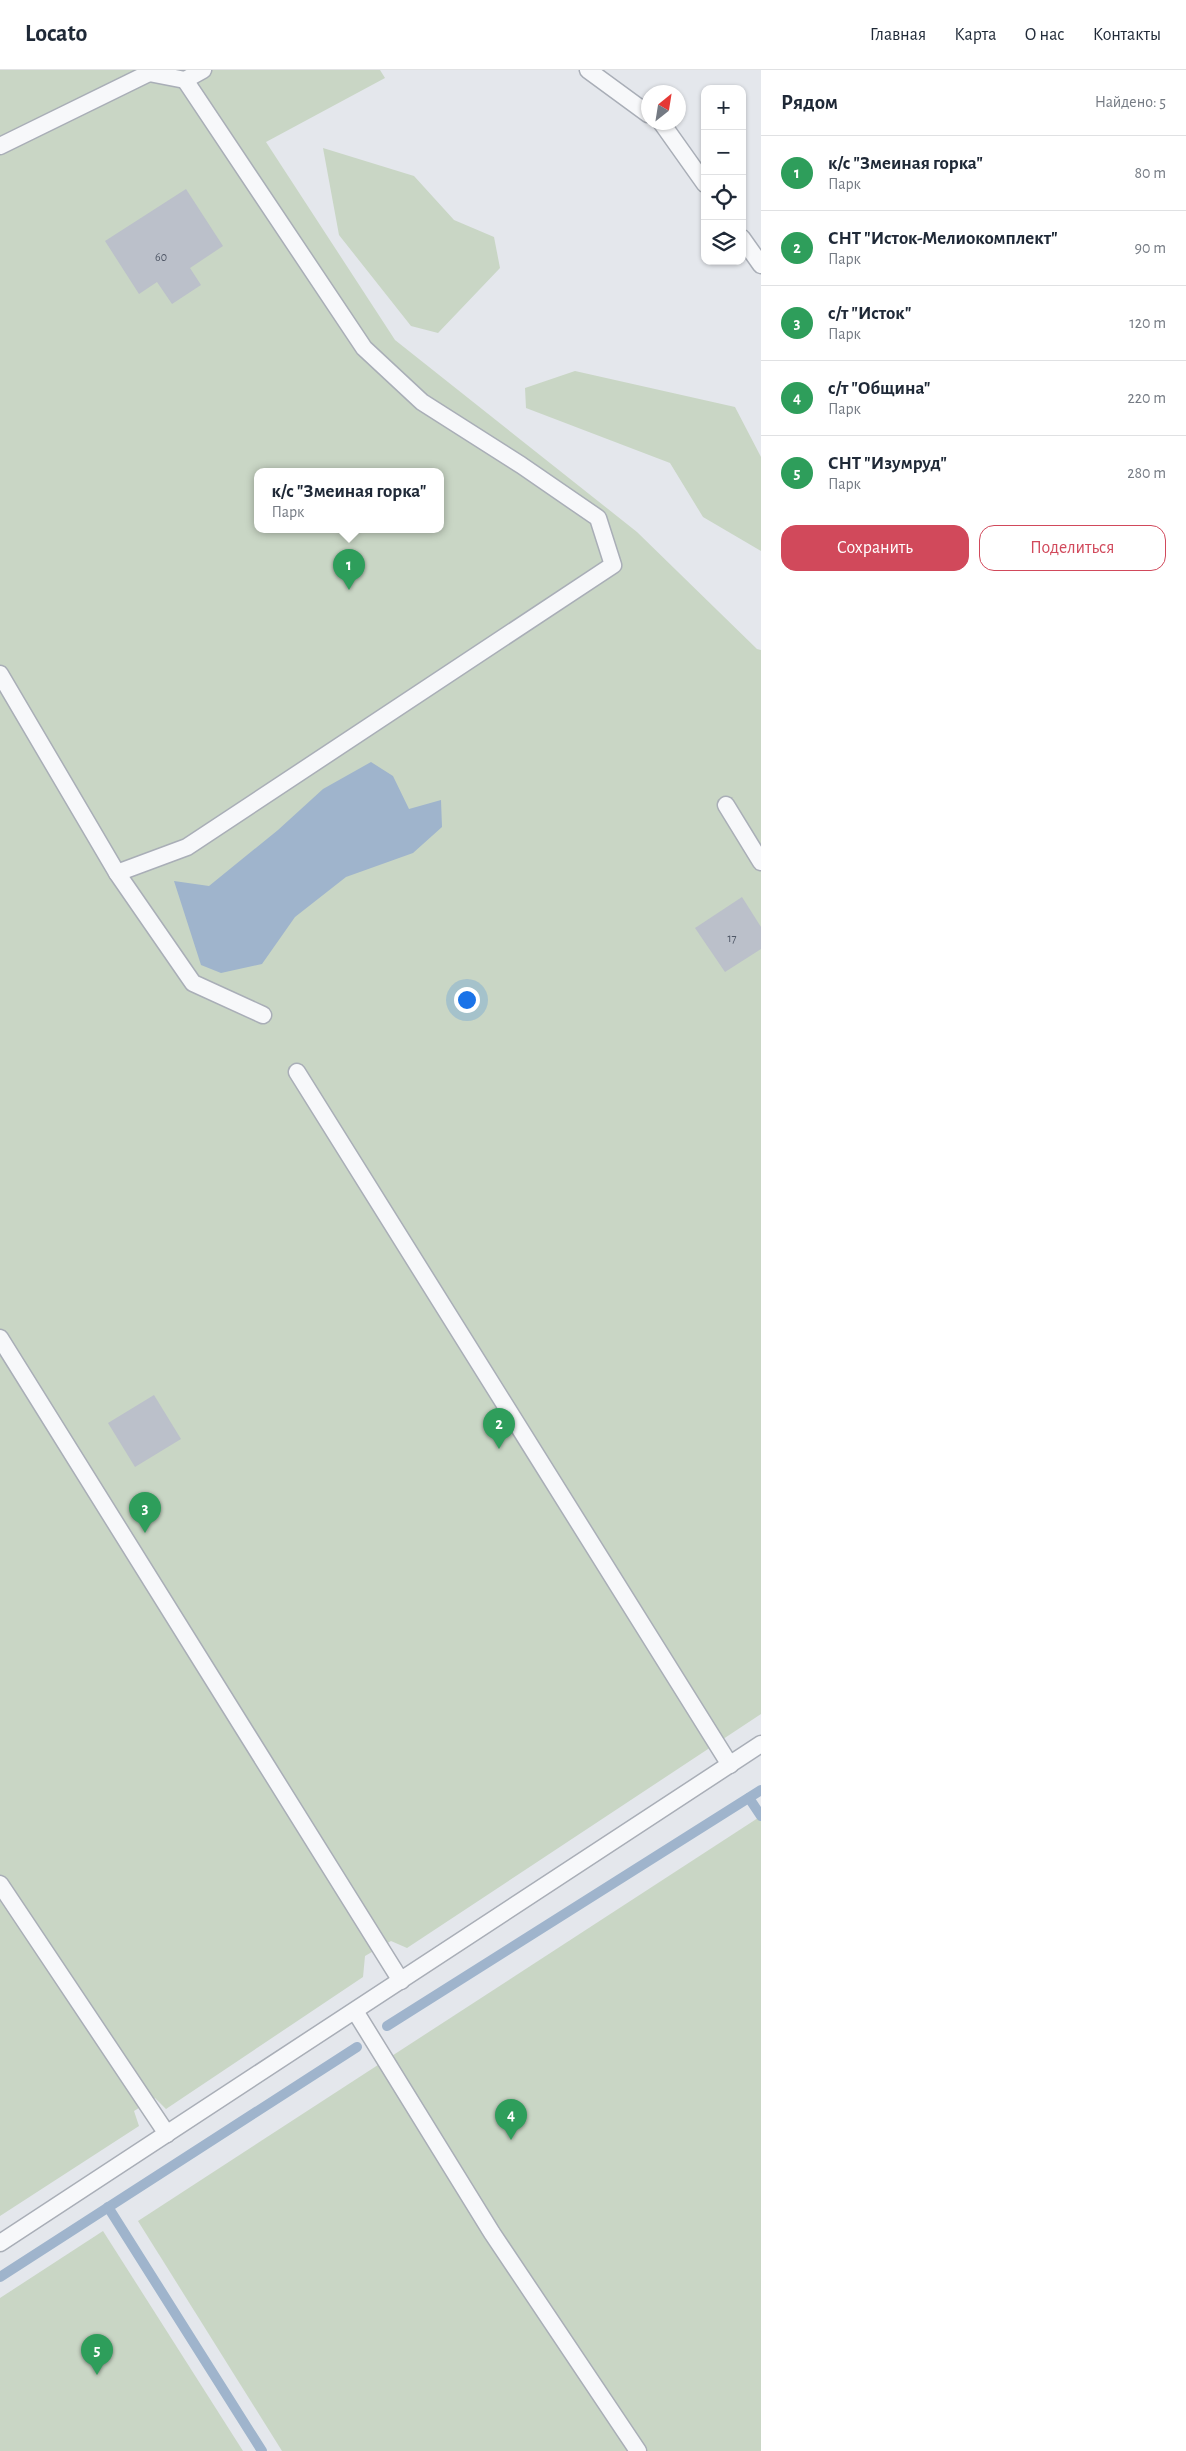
<!DOCTYPE html>
<html lang="ru">
<head>
<meta charset="utf-8">
<style>
  :root { --surface:#fff; --page:#f2f2f3; --text:#1f2937; --muted:#747a83; --line:#e0e1e3; --accent:#d1495b }
  body { margin:0; font-family:"Alegreya Sans",sans-serif; background:var(--page); color:var(--text) }
  .controls { position:absolute; right:15px; top:15px; display:grid; overflow:hidden; border-radius:10px; box-shadow:0 1px 4px #0004 }
  .controls button { width:45px; height:45px; display:grid; place-items:center; padding:0; border:0; border-bottom:1px solid var(--line); background:var(--surface); color:var(--text); font:25px sans-serif }
  .compass { position:absolute; left:641px; top:15px; width:45px; height:45px; border-radius:50%; background:var(--surface); box-shadow:0 1px 4px #0004; rotate:30deg }
  .you { position:absolute; left:466px; top:929px; width:18px; height:18px; margin:-12px; border:4px solid #fff; border-radius:50%; background:#1a73e8; box-shadow:0 0 0 8px #1a73e833 }
  .badge { display:grid; place-items:center; width:32px; height:32px; border-radius:50%; background:var(--accent); color:#fff; font-size:16px; font-weight:700 }
  .pin { position:absolute; translate:-50% -41px; filter:drop-shadow(0 1px 2px #0008) }
  .pin::after { content:''; position:absolute; top:26px; width:18px; height:15px; background:inherit; clip-path:polygon(0 0,100% 0,50% 100%) }
  .popup { position:absolute; left:254px; top:398px; width:190px; height:65px; box-sizing:border-box; display:grid; place-content:center; border-radius:10px; background:var(--surface); filter:drop-shadow(0 1px 4px #0005); font-size:16px; white-space:nowrap; color:var(--muted) }
  .popup b { font-size:19px; color:var(--text) }
  .popup::after { content:''; position:absolute; left:50%; top:100%; margin-left:-10px; border:10px solid transparent; border-top-color:var(--surface) }
  .list { margin:0; padding:0; list-style:none }
  h2 { display:flex; justify-content:space-between; align-items:center; height:65px; margin:0; padding:0 20px; font-size:21px }
  h2 small { font-size:16px; font-weight:400; color:var(--muted) }
  .list li { display:grid; grid-template-columns:32px 1fr auto; gap:15px; align-items:center; box-sizing:border-box; height:75px; padding:0 20px; border-top:1px solid var(--line) }
  .list b { display:block; font-size:19px; white-space:nowrap }
  .list p { margin:0; font-size:16px; white-space:nowrap; color:var(--muted) }
  .list em { font-size:16px; font-style:normal; color:var(--muted) }
  .actions { display:flex; gap:10px; padding:15px 20px }
  .actions a { flex:1; padding:11px 0; border:1px solid var(--accent); border-radius:15px; text-align:center; font-size:18px; color:var(--accent) }
  .actions .main { background:var(--accent); color:#fff }
  .icon { flex:none; width:28px; height:28px; fill:none; stroke:currentColor; stroke-width:2; stroke-linecap:round; stroke-linejoin:round }
  .map { position:relative; flex:none; width:761px; height:2381px; overflow:hidden }
  header { display:flex; align-items:center; gap:30px; box-sizing:border-box; height:70px; padding:0 25px; background:var(--surface); border-bottom:1px solid var(--line) }
  header strong { font-size:24px }
  nav { display:flex; gap:28px; margin-inline-start:auto; font-size:18px }
  main { display:flex }
  aside { flex:1; background:var(--surface) }
  .map>svg:first-child { display:block }
  .green { fill:#c9d6c5; fill-rule:evenodd }
  .water { fill:#9fb4cc }
  .lines { fill:none; stroke-linecap:round; stroke-linejoin:round }
  .stream { stroke:#9fb4cc; stroke-width:10 }
  .building { fill:#bbc0ca }
  .lane-casing { stroke:#a9aeb7; stroke-width:19 }
  .lane { stroke:#f7f8fa; stroke-width:16 }
  .labels { text-anchor:middle; dominant-baseline:central; stroke-width:4; stroke-linejoin:round; paint-order:stroke }
  .number-label { font-size:12px; fill:#4f5766 }
</style>
</head>
<body>
<header>
<strong>Locato</strong>
<nav><a>Главная</a><a>Карта</a><a>О нас</a><a>Контакты</a></nav>
</header>
<main>
<div class="map">
<svg width="761" height="2381" viewBox="0 0 761 2381">
  <rect width="100%" height="100%" fill="#e4e7ec"/>
  <g class="green">
    <path d="M 0,0 L 380,0 L 385,8 L 266,72 L 395,270 L 637,462 L 757,579 L 761,580 L 761,1644 L 407,1878 L 391,1871 L 365,1886 L 363,1907 L 166,2039 L 155,2028 L 134,2041 L 139,2056 L 0,2146 ZM 258,401 L 440,401 L 440,459 L 258,459 Z"/>
    <path d="M 323,78 L 414,106 L 454,150 L 494,167 L 500,198 L 438,263 L 411,256 L 339,165 Z"/>
    <path d="M 575,301 L 735,337 L 761,387 L 761,481 L 703,447 L 670,393 L 526,338 L 525,318 Z"/>
    <path d="M 761,1746 L 761,2381 L 282,2381 L 138,2151 Z"/>
    <path d="M 103,2161 L 243,2381 L 0,2381 L 0,2228 Z"/>
  </g>
  <path class="water" d="M 371,692 L 393,706 L 409,739 L 441,730 L 442,757 L 413,783 L 346,807 L 295,847 L 262,894 L 221,903 L 201,895 L 174,811 L 209,816 L 278,760 L 323,719 Z"/>
  <g class="lines">
    <g class="stream">
      <path d="M 749,1728 L 761,1746"/>
      <path d="M 387,1956 L 761,1720"/>
      <path d="M 108,2137 L 262,2381"/>
      <path d="M 0,2207 L 357,1977"/>
    </g>
  </g>
  <g class="building">
    <path d="M 186,119 L 223,176 L 190,198 L 201,215 L 172,234 L 157,212 L 139,224 L 105,171 Z"/>
    <path d="M 742,827 L 761,857 L 761,879 L 725,902 L 695,858 Z"/>
    <path d="M 154,1325 L 181,1369 L 135,1397 L 108,1353 Z"/>
  </g>
  <g class="lines">
    <g class="lane-casing">
      <g id="lane">
        <path d="M 148,0 L 149,3 L 185,10 L 203,0"/>
        <path d="M 588,0 L 648,44"/>
        <path d="M 661,52 L 705,114"/>
        <path d="M 0,76 L 149,3"/>
        <path d="M 742,168 L 761,195"/>
        <path d="M 0,604 L 117,803 L 193,913 L 263,945"/>
        <path d="M 726,735 L 761,792"/>
        <path d="M 117,803 L 187,777 L 613,495 L 598,448 L 521,395 L 422,332 L 364,278 L 185,10"/>
        <path d="M 297,1002 L 730,1695"/>
        <path d="M 0,1268 L 401,1911"/>
        <path d="M 0,1814 L 167,2064"/>
        <path d="M 355,1941 L 492,2163 L 638,2381"/>
        <path d="M 0,2173 L 761,1674"/>
      </g>
    </g>
    <use href="#lane" class="lane"/>
  </g>
  <g class="labels">
    <g class="number-label">
      <text x="161" y="187">60</text>
      <text x="732" y="868">17</text>
    </g>
  </g>
</svg>
<div class="controls">
<button>+</button>
<button>−</button>
<button><svg class="icon" aria-label="locate" viewBox="0 0 24 24"><circle cx="12" cy="12" r="6"/><path d="M12 2v4M12 18v4M2 12h4M18 12h4"/></svg></button>
<button><svg class="icon" aria-label="layers" viewBox="0 0 24 24"><path d="M12 4l9 5-9 5-9-5zM3 14l9 5 9-5"/></svg></button>
</div>
<svg class="compass" viewBox="-18 -18 36 36"><path d="M0-13l5 13h-10z" fill="#e53935"/><path d="M0 13l5-13h-10z" fill="#747a83"/></svg>
<div class="you"></div>
<div class="pin badge" style="left:349px;top:520px;background:#2e9e5b">1</div>
<div class="popup"><b>к/с &quot;Змеиная горка&quot;</b>Парк</div>
<div class="pin badge" style="left:499px;top:1379px;background:#2e9e5b">2</div>
<div class="pin badge" style="left:145px;top:1463px;background:#2e9e5b">3</div>
<div class="pin badge" style="left:511px;top:2070px;background:#2e9e5b">4</div>
<div class="pin badge" style="left:97px;top:2305px;background:#2e9e5b">5</div>
</div>
<aside>
<h2>Рядом<small>Найдено: 5</small></h2>
<ul class="list">
<li><span class="badge" style="background:#2e9e5b">1</span><div><b>к/с &quot;Змеиная горка&quot;</b><p>Парк</p></div><em>80 m</em></li>
<li><span class="badge" style="background:#2e9e5b">2</span><div><b>СНТ &quot;Исток-Мелиокомплект&quot;</b><p>Парк</p></div><em>90 m</em></li>
<li><span class="badge" style="background:#2e9e5b">3</span><div><b>с/т &quot;Исток&quot;</b><p>Парк</p></div><em>120 m</em></li>
<li><span class="badge" style="background:#2e9e5b">4</span><div><b>с/т &quot;Община&quot;</b><p>Парк</p></div><em>220 m</em></li>
<li><span class="badge" style="background:#2e9e5b">5</span><div><b>СНТ &quot;Изумруд&quot;</b><p>Парк</p></div><em>280 m</em></li>
</ul>
<div class="actions"><a class="main">Сохранить</a><a>Поделиться</a></div>
</aside>
</main>
</body>
</html>
